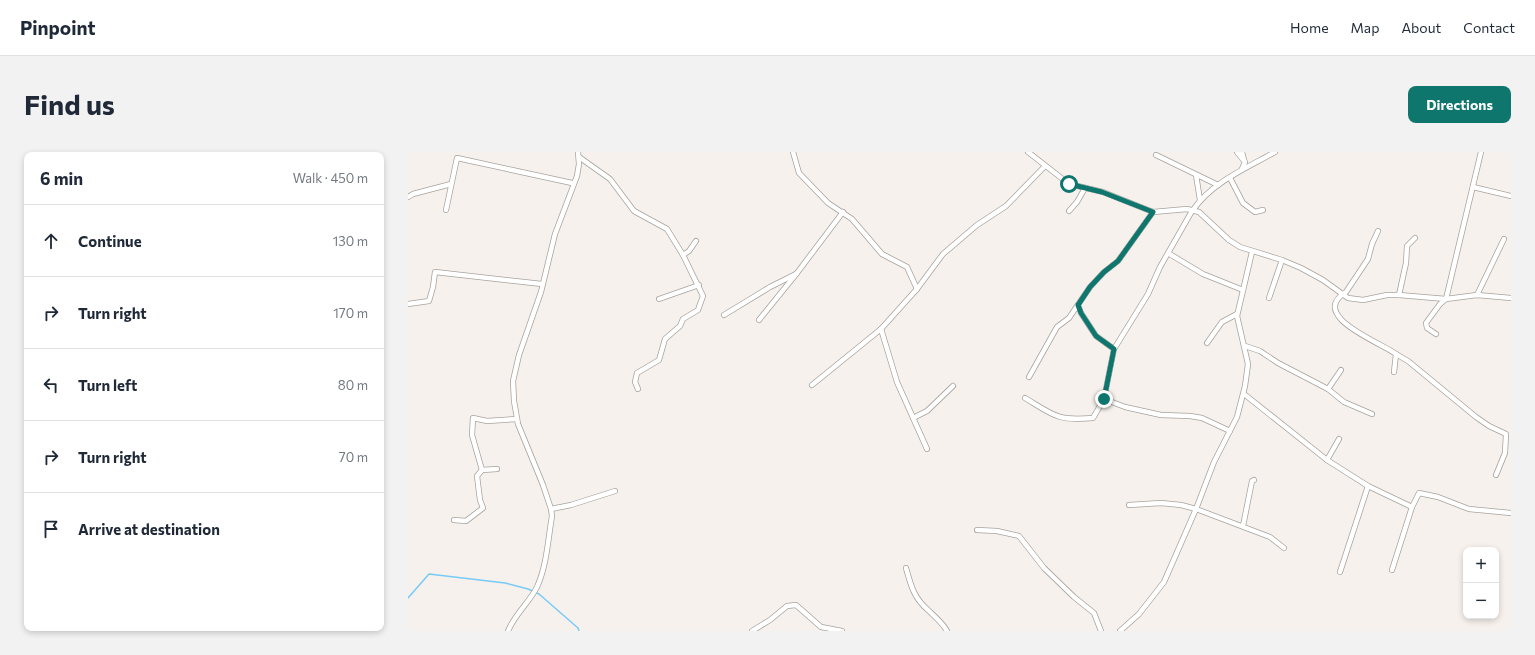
<!DOCTYPE html>
<html lang="en">
<head>
<meta charset="utf-8">
<style>
  :root { --surface:#fff; --page:#f2f2f3; --text:#1f2937; --muted:#747a83; --line:#e0e1e3; --accent:#0f766e }
  body { margin:0; font-family:Commissioner,sans-serif; background:var(--page); color:var(--text) }
  .controls { position:absolute; right:12px; bottom:12px; display:grid; overflow:hidden; border-radius:8px; box-shadow:0 2px 6px #0003 }
  .controls button { width:36px; height:36px; display:grid; place-items:center; padding:0; border:0; border-bottom:1px solid var(--line); background:var(--surface); color:var(--text); font:20px sans-serif }
  .stop { position:absolute; width:12px; height:12px; margin:-9px; border:3px solid #0f766e; border-radius:50%; background:#fff }
  .stop.end { background:#0f766e; border-color:#fff; box-shadow:0 1px 4px #0008 }
  .list { margin:0; padding:0; list-style:none }
  h2 { display:flex; justify-content:space-between; align-items:center; height:52px; margin:0; padding:0 16px; font-size:17px }
  h2 small { font-size:13px; font-weight:400; color:var(--muted) }
  .list li { display:grid; grid-template-columns:26px 1fr auto; gap:12px; align-items:center; box-sizing:border-box; height:72px; padding:0 16px; border-top:1px solid var(--line) }
  .list b { display:block; font-size:15px; white-space:nowrap }
  .list em { font-size:13px; font-style:normal; color:var(--muted) }
  .icon { flex:none; width:22px; height:22px; fill:none; stroke:currentColor; stroke-width:2; stroke-linecap:round; stroke-linejoin:round }
  .map { position:relative; flex:none; width:1103px; height:479px; overflow:hidden; border-radius:8px }
  header { display:flex; align-items:center; gap:24px; box-sizing:border-box; height:56px; padding:0 20px; background:var(--surface); border-bottom:1px solid var(--line) }
  header strong { font-size:19px }
  nav { display:flex; gap:22px; margin-inline-start:auto; font-size:14px }
  .intro { display:flex; align-items:center; justify-content:space-between; box-sizing:border-box; height:96px; padding:0 24px }
  h1 { margin:0; font-size:28px }
  .button { padding:10px 18px; border-radius:8px; background:var(--accent); color:#fff; font-size:14px; font-weight:700 }
  main { display:flex; gap:24px; padding:0 24px }
  aside { flex:1; background:var(--surface); border-radius:8px; box-shadow:0 2px 6px #0003 }
  .map>svg:first-child { display:block }
  .lines { fill:none; stroke-linecap:round; stroke-linejoin:round }
  .stream { stroke:#77cbf7; stroke-width:1.5 }
  .minor-casing { stroke:#a7a39e; stroke-width:6 }
  .minor { stroke:#fff; stroke-width:4.5 }
  .route { stroke:#0f766e; stroke-width:5 }
</style>
</head>
<body>
<header>
<strong>Pinpoint</strong>
<nav><a>Home</a><a>Map</a><a>About</a><a>Contact</a></nav>
</header>
<div class="intro"><h1>Find us</h1><a class="button">Directions</a></div>
<main>
<aside>
<h2>6 min<small>Walk · 450 m</small></h2>
<ul class="list">
<li><svg class="icon" aria-label="ahead" viewBox="0 0 24 24"><path d="M12 20V5M6 11l6-6 6 6"/></svg><div><b>Continue</b></div><em>130 m</em></li>
<li><svg class="icon" aria-label="right" viewBox="0 0 24 24"><path d="M7 20v-9h11M14 6l5 5-5 5"/></svg><div><b>Turn right</b></div><em>170 m</em></li>
<li><svg class="icon" aria-label="left" viewBox="0 0 24 24"><path d="M17 20v-9H6M10 6l-5 5 5 5"/></svg><div><b>Turn left</b></div><em>80 m</em></li>
<li><svg class="icon" aria-label="right" viewBox="0 0 24 24"><path d="M7 20v-9h11M14 6l5 5-5 5"/></svg><div><b>Turn right</b></div><em>70 m</em></li>
<li><svg class="icon" aria-label="arrive" viewBox="0 0 24 24"><path d="M6 21V4h12l-3 4 3 4H6"/></svg><div><b>Arrive at destination</b></div></li>
</ul>
</aside>
<div class="map">
<svg width="1103" height="479" viewBox="0 0 1103 479">
  <rect width="100%" height="100%" fill="#f6f1ec"/>
  <g class="lines">
    <path class="stream" d="M 0,446 L 21,422 L 97,431 L 120,437 L 131,442 L 170,476 L 171,479"/>
    <g class="minor-casing">
      <g id="minor">
        <path d="M 385,0 L 391,21 L 420,51 L 444,67 L 474,102 L 499,115 L 509,137"/>
        <path d="M 620,0 L 661,32 L 695,40 L 745,60 L 779,57 L 791,60 L 821,88 L 832,95 L 874,108 L 893,116 L 915,128 L 940,146 L 955,148 L 979,143 L 991,143 L 1038,147 L 1069,143 L 1103,146"/>
        <path d="M 829,0 L 837,10 L 834,17"/>
        <path d="M 834,0 L 836,8"/>
        <path d="M 748,3 L 810,33"/>
        <path d="M 171,5 L 202,27 L 226,59 L 259,77 L 275,103 L 281,99 L 288,89"/>
        <path d="M 788,23 L 792,48"/>
        <path d="M 822,26 L 835,51 L 847,60 L 855,58"/>
        <path d="M 1065,35 L 1103,44"/>
        <path d="M 0,45 L 5,42 L 43,32"/>
        <path d="M 38,58 L 49,6 L 164,31"/>
        <path d="M 785,58 C 804,30 839,16 867,0"/>
        <path d="M 661,59 L 669,50 L 677,36"/>
        <path d="M 970,79 L 964,92 L 960,107 L 938,140 C 899,164 974,191 988,202 L 986,220"/>
        <path d="M 760,101 L 795,122 L 835,138"/>
        <path d="M 991,143 L 998,111 L 999,94 L 1007,86"/>
        <path d="M 1069,143 L 1096,87"/>
        <path d="M 861,146 L 874,108"/>
        <path d="M 251,147 L 291,133"/>
        <path d="M 0,152 L 21,149 L 25,135 L 27,120 L 134,132"/>
        <path d="M 670,153 L 673,161 L 688,184 L 706,197"/>
        <path d="M 316,163 L 362,135 L 388,122"/>
        <path d="M 351,168 L 389,121 L 435,60"/>
        <path d="M 473,177 L 489,230 L 519,297"/>
        <path d="M 1028,182 L 1019,176 L 1018,171 L 1032,152 L 1038,147 L 1073,0"/>
        <path d="M 799,191 L 814,170 L 829,162"/>
        <path d="M 837,194 L 852,199 L 870,211 L 920,237"/>
        <path d="M 988,202 L 1000,209 L 1068,265 L 1081,274 L 1098,282 L 1097,301 L 1088,323"/>
        <path d="M 933,218 L 920,237 L 936,250 L 964,262"/>
        <path d="M 621,225 L 649,175 L 661,166 L 682,135 L 696,120 L 710,109 L 745,60"/>
        <path d="M 404,233 L 473,177 L 509,137 L 535,102 L 569,73 L 598,54 L 637,14"/>
        <path d="M 230,237 L 227,230 L 229,221 L 251,208 L 257,187 L 272,174 L 275,167 L 290,158 L 295,144 L 275,103"/>
        <path d="M 836,242 L 919,308 L 960,334 L 1004,355 L 984,418"/>
        <path d="M 617,246 C 647,264 649,269 685,266 L 696,247 L 706,197 L 740,142 L 752,115 L 784,59"/>
        <path d="M 696,247 L 717,255 L 753,263 L 782,264 L 794,266 L 822,279"/>
        <path d="M 505,266 L 519,259 L 545,234"/>
        <path d="M 919,308 L 931,287"/>
        <path d="M 89,317 L 74,318 L 64,283 L 65,266 L 79,269 L 109,267"/>
        <path d="M 721,353 L 753,351 L 773,353 L 788,357 L 862,385 L 876,396"/>
        <path d="M 1004,355 L 1011,341 L 1030,345 L 1061,357 L 1103,361"/>
        <path d="M 143,357 L 163,353 L 207,339"/>
        <path d="M 46,368 L 58,369 L 75,356 L 72,348 L 69,324 L 74,318"/>
        <path d="M 835,374 L 844,329 L 846,328"/>
        <path d="M 569,378 L 589,379 L 611,384 L 636,416 L 666,445 L 686,461 L 693,479"/>
        <path d="M 498,416 C 503,434 506,446 520,458 C 527,465 534,470 539,479"/>
        <path d="M 932,420 L 960,334"/>
        <path d="M 100,479 C 107,462 121,451 129,435 C 139,413 140,387 144,364 L 143,357 L 135,333 L 110,272 L 106,249 L 105,229 L 111,203 L 133,140 L 147,82 L 169,24 L 171,12 L 170,0"/>
        <path d="M 344,479 L 362,468 L 379,454 L 388,453 L 413,475 L 434,479"/>
        <path d="M 712,479 L 731,462 L 756,430 L 788,357 L 806,310 L 829,265 L 837,234 L 840,212 L 829,164 L 844,100"/>
      </g>
    </g>
    <use href="#minor" class="minor"/>
  </g>
  <g class="lines">
    <path class="route" d="M 661,32 L 694,40 L 745,60 L 710,109 L 696,120 L 682,135 L 670,153 L 673,161 L 688,184 L 706,197 L 696,247"/>
  </g>
</svg>
<div class="controls">
<button>+</button>
<button>−</button>
</div>
<div class="stop" style="left:661px;top:32px"></div>
<div class="stop end" style="left:696px;top:247px"></div>
</div>
</main>
</body>
</html>
